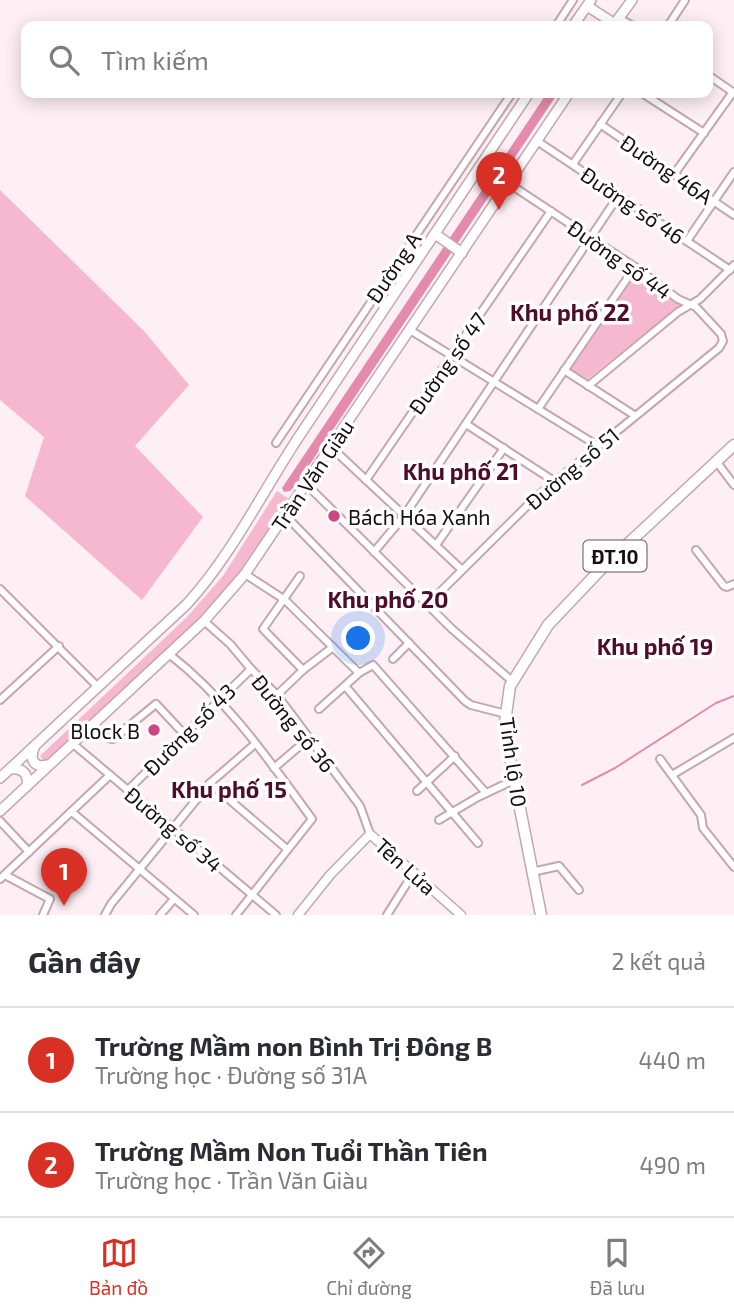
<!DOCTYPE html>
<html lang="vi">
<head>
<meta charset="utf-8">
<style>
  :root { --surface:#fff; --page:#f2f2f3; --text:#2b2b33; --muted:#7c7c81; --line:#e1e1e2; --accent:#d93025 }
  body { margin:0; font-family:"Exo 2",sans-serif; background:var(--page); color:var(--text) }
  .you { position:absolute; left:359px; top:639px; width:24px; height:24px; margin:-18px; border:5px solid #fff; border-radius:50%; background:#1a73e8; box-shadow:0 0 0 10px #1a73e833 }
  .badge { display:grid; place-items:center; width:46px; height:46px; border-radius:50%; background:var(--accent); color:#fff; font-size:23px; font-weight:700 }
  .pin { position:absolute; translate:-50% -58px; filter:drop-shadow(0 2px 4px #0008) }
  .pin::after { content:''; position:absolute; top:37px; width:24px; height:21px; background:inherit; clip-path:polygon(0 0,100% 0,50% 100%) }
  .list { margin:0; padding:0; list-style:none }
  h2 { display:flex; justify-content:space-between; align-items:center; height:91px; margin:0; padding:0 28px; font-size:30px }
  h2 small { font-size:23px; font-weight:400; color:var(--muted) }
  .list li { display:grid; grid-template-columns:46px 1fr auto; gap:21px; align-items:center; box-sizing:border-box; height:105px; padding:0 28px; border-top:2px solid var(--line) }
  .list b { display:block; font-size:26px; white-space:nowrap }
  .list p { margin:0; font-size:23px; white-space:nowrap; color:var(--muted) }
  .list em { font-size:23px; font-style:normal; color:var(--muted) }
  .icon { flex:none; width:38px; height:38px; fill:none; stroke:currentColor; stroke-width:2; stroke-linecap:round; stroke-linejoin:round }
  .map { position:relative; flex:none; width:734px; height:915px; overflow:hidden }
  .search { position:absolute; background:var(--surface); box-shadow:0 4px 18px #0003; left:21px; right:21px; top:21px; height:77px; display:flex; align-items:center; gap:18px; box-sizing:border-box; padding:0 24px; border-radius:14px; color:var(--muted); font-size:26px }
  .sheet { height:301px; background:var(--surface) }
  nav { display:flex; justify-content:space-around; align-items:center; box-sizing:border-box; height:98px; border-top:2px solid var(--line); background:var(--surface); font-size:19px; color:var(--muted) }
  nav a { display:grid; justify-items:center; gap:4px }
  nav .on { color:var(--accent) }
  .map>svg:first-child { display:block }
  .green { fill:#f6b8ce }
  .water { fill:#e48bad }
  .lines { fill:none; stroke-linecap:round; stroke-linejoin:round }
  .stream { stroke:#e48bad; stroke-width:2 }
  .minor-casing { stroke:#c5a6b0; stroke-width:10 }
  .tertiary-casing { stroke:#c5a6b0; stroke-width:11 }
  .secondary-casing { stroke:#c5a6b0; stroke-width:12 }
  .primary-casing { stroke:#c5a6b0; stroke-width:13 }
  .minor { stroke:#fff; stroke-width:6 }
  .tertiary { stroke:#fff; stroke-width:8 }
  .secondary { stroke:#fff; stroke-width:9 }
  .primary { stroke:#fff; stroke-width:10 }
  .poi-dot { fill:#cd4684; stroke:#fff; stroke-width:2.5 }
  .labels { text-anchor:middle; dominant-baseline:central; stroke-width:7; stroke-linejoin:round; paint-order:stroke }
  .shield { fill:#fff; stroke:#5d5658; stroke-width:2 }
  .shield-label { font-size:19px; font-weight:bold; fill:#180d11 }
  .street-label { font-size:21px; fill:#180d11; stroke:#fff }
  .poi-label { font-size:21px; fill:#180d11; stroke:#fff; text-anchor:start }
  .neighbourhood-label { font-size:23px; font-weight:bold; fill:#4e0d2d; stroke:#fff }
</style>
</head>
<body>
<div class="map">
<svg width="734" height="915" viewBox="0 0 734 915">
  <rect width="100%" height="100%" fill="#fdeff4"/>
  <g class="green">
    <path d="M 0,190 L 144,331 L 189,385 L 135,446 L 203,517 L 142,600 L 25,496 L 44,437 L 0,400 Z"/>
    <path d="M 635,274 L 681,304 L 588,379 L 570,369 Z"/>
    <path d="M 277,491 L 290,500 L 254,554 L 199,622 L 46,763 L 40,756 L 187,617 L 223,576 Z"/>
  </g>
  <path class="water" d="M 547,93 L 558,93 L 296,485 L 290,491 L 284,492 L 282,488 Z"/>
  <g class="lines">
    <path class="stream" d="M 582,785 L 615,768 L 716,703 L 734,696"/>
    <g class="minor-casing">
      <g id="minor">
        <path d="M 619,18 L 633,26"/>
        <path d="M 556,26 L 573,0"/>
        <path d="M 668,26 L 685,0"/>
        <path d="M 708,75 L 734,93"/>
        <path d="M 642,93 L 704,133"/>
        <path d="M 600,124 L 734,215"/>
        <path d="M 537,141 L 730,270"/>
        <path d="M 573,164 L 622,93"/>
        <path d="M 675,173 L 733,92"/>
        <path d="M 687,241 L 734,172"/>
        <path d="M 410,330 L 598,446"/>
        <path d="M 564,370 L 634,415"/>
        <path d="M 588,386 L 678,312 L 700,299 L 734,265"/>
        <path d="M 538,409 L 635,267"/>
        <path d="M 466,424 L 554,481"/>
        <path d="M 276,443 L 512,93"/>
        <path d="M 331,447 L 461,569"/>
        <path d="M 716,461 L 734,485"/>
        <path d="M 366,480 L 551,211"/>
        <path d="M 306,484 L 452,629 L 512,681"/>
        <path d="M 285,515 L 465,701 L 471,705 L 506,714"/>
        <path d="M 436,545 L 504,448"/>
        <path d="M 696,550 L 724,586 L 727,587 L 734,584"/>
        <path d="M 374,552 L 404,516 L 619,195"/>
        <path d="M 245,574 L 285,600 L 359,673"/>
        <path d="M 300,576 L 263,629 L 303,670"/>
        <path d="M 0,589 L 98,687"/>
        <path d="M 428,604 L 535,498 L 719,348 L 723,341 L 721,334 L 696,307 L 678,299 L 635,267 L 508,183"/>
        <path d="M 204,621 L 230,644 L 251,669 L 277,695 L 360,806 L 370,834"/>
        <path d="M 169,654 C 227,699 269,760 312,819 L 236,915"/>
        <path d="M 393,659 L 409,643"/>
        <path d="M 346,687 L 478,843"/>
        <path d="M 277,695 L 303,670 L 333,647"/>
        <path d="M 0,700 L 59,646"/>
        <path d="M 319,709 L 359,673 L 373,665 L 486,793"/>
        <path d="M 91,726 L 108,738 L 113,739 L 156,704 L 184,734"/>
        <path d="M 72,743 L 276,915"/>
        <path d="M 660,759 L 701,815 L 703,828 L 734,867"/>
        <path d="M 274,768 L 309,738"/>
        <path d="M 672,775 L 734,738"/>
        <path d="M 210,783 L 287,849"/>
        <path d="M 128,790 L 251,669"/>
        <path d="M 417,791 L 455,756"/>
        <path d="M 72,812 L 194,915"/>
        <path d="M 439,820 L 478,797 L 514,780"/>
        <path d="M 0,821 L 29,852"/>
        <path d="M 532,872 L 559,866 L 579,890"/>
        <path d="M 5,875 L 50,899 L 43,915"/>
        <path d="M 0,879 L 110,775"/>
        <path d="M 105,915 L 111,904 L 210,783 L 255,744"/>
        <path d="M 160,915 L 174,899"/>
        <path d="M 387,915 L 414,872"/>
      </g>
    </g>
    <g class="tertiary-casing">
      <path id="tertiary" d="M 298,915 L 330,875 L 370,834 L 461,915"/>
    </g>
    <g class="secondary-casing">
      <g id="secondary">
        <path d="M 587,6 L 615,24"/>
        <path d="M 573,26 L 591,0"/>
        <path d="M 613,26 L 632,0"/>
        <path d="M 435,234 L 462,253"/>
        <path d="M 34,748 C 31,756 31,763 40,766 L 48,765"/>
        <path d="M 10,769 C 22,768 29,773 27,786"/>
        <path d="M 0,778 L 187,604 C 234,552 263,490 302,432 C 377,319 454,206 529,93"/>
        <path d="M 0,811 L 204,621 L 245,574 L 569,93"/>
      </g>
    </g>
    <g class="primary-casing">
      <path id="primary" d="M 541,915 L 511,763 L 505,722 L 510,686 L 548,625 L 603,567 L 734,445"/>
    </g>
    <use href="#minor" class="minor"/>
    <use href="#tertiary" class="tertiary"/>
    <use href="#secondary" class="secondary"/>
    <use href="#primary" class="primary"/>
  </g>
  <g class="poi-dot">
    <circle cx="334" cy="516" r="7"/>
    <circle cx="154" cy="730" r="7"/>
  </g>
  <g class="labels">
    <rect class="shield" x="583.5" y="540.5" width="63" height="31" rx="5"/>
    <g class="shield-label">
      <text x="615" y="556">ĐT.10</text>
    </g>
    <g class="street-label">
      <text transform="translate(667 169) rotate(34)">Đường 46A</text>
      <text transform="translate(633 205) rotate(34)">Đường số 46</text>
      <text transform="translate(620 259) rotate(35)">Đường số 44</text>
      <text transform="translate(393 267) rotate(-56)">Đường A</text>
      <text transform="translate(447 363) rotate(-55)">Đường số 47</text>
      <text transform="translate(572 468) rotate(-40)">Đường số 51</text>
      <text transform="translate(312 475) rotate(-56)">Trần Văn Giàu</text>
      <text transform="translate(294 723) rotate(51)">Đường số 36</text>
      <text transform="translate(189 729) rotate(-45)">Đường số 43</text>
      <text transform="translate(514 762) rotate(82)">Tỉnh lộ 10</text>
      <text transform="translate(174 829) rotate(40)">Đường số 34</text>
      <text transform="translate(406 866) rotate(42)">Tên Lửa</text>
    </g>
    <g class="poi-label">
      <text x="348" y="516">Bách Hóa Xanh</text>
      <text x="140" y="730" text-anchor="end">Block B</text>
    </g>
    <g class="neighbourhood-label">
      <text x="570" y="312">Khu phố 22</text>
      <text x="461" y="471">Khu phố 21</text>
      <text x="388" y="599">Khu phố 20</text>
      <text x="655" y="646">Khu phố 19</text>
      <text x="229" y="789">Khu phố 15</text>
    </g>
  </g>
</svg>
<div class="you"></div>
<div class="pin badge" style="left:64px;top:906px">1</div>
<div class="pin badge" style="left:499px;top:210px">2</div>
<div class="search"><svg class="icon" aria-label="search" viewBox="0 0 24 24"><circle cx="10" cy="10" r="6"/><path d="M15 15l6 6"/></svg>Tìm kiếm</div>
</div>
<section class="sheet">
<h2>Gần đây<small>2 kết quả</small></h2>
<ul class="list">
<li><span class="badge">1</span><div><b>Trường Mầm non Bình Trị Đông B</b><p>Trường học · Đường số 31A</p></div><em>440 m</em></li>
<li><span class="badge">2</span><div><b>Trường Mầm Non Tuổi Thần Tiên</b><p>Trường học · Trần Văn Giàu</p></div><em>490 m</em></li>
</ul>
</section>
<nav>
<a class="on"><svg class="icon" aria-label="map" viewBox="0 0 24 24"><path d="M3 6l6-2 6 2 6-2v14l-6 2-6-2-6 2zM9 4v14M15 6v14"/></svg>Bản đồ</a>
<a><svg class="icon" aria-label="directions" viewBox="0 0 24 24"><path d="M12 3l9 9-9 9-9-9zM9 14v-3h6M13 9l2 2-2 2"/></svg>Chỉ đường</a>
<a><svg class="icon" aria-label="saved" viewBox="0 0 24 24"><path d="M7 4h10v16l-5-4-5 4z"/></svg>Đã lưu</a>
</nav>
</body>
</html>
